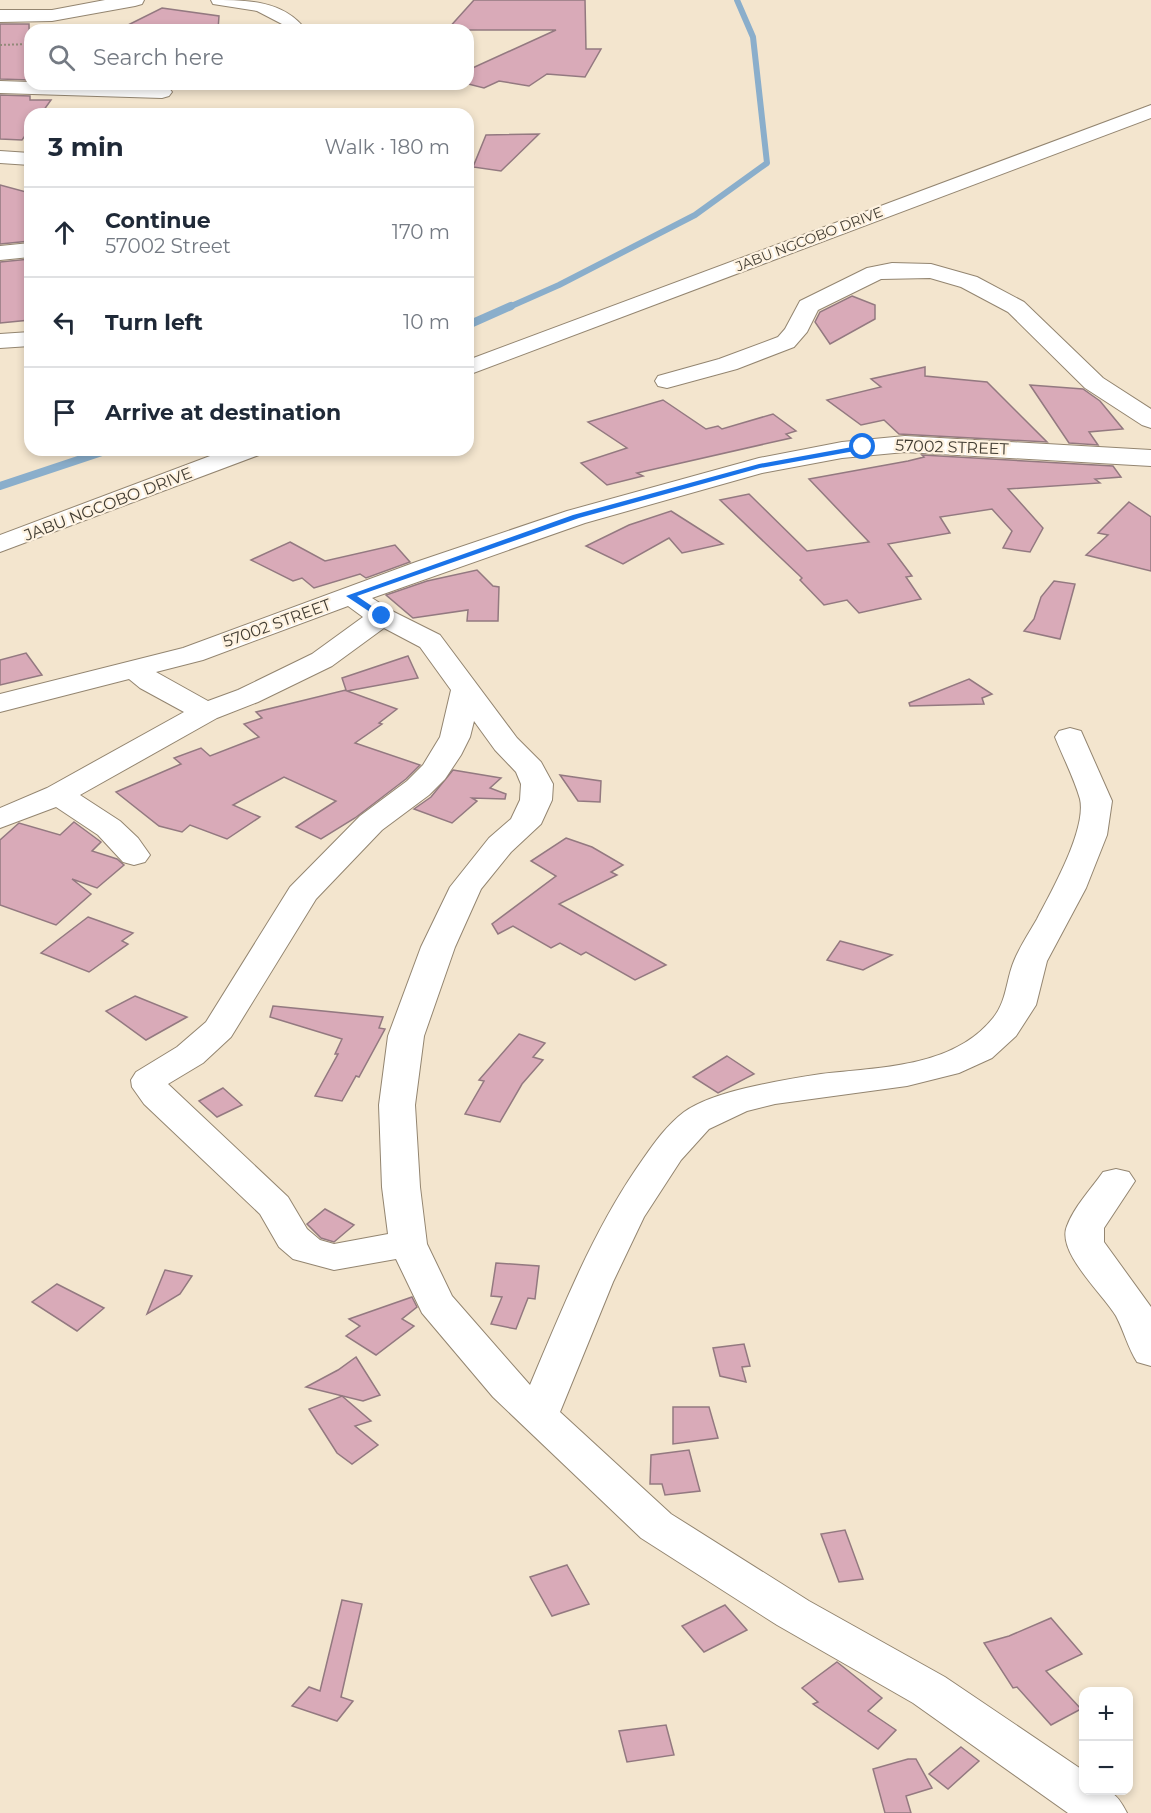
<!DOCTYPE html>
<html lang="en">
<head>
<meta charset="utf-8">
<style>
  :root { --surface:#fff; --page:#f6f6f7; --text:#1f2937; --muted:#747a83; --line:#e0e1e3 }
  body { margin:0; font-family:Montserrat,sans-serif; background:var(--page); color:var(--text) }
  .controls { position:absolute; right:18px; bottom:18px; display:grid; overflow:hidden; border-radius:12px; box-shadow:0 3px 9px #0003 }
  .controls button { width:54px; height:54px; display:grid; place-items:center; padding:0; border:0; border-bottom:2px solid var(--line); background:var(--surface); color:var(--text); font:30px sans-serif }
  .stop { position:absolute; width:18px; height:18px; margin:-14px; border:4px solid #1a73e8; border-radius:50%; background:#fff }
  .stop.end { background:#1a73e8; border-color:#fff; box-shadow:0 2px 6px #0008 }
  .list { margin:0; padding:0; list-style:none }
  h2 { display:flex; justify-content:space-between; align-items:center; height:78px; margin:0; padding:0 24px; font-size:26px }
  h2 small { font-size:20px; font-weight:400; color:var(--muted) }
  .list li { display:grid; grid-template-columns:39px 1fr auto; gap:18px; align-items:center; box-sizing:border-box; height:90px; padding:0 24px; border-top:2px solid var(--line) }
  .list b { display:block; font-size:22px; white-space:nowrap }
  .list p { margin:0; font-size:20px; white-space:nowrap; color:var(--muted) }
  .list em { font-size:20px; font-style:normal; color:var(--muted) }
  .icon { flex:none; width:33px; height:33px; fill:none; stroke:currentColor; stroke-width:2; stroke-linecap:round; stroke-linejoin:round }
  .map { position:relative; flex:none; width:1151px; height:1813px; overflow:hidden }
  .search { position:absolute; background:var(--surface); box-shadow:0 3px 9px #0003; left:24px; top:24px; width:450px; height:66px; display:flex; align-items:center; gap:15px; box-sizing:border-box; padding:0 21px; border-radius:18px; color:var(--muted); font-size:22px }
  .panel { position:absolute; background:var(--surface); box-shadow:0 3px 9px #0003; left:24px; top:108px; width:450px; height:348px; border-radius:18px }
  .map>svg:first-child { display:block }
  .lines { fill:none; stroke-linecap:round; stroke-linejoin:round }
  .stream-far1 { stroke:#8aaecb; stroke-width:6 }
  .stream { stroke:#8aaecb; stroke-width:8 }
  .building { fill:#d9aab8; stroke:#937980; stroke-width:1.5 }
  .minor-casing { stroke:#938570; stroke-width:2 }
  .major-casing { stroke:#938570; stroke-width:2 }
  .path { stroke:#928979; stroke-width:2; stroke-dasharray:2 2; stroke-linecap:butt }
  .minor { fill:#fff; fill-rule:evenodd }
  .major { fill:#fff; fill-rule:evenodd }
  .route { fill:#1a73e8 }
  .labels { text-anchor:middle; dominant-baseline:central; stroke-width:4.5; stroke-linejoin:round; paint-order:stroke }
  .far-street-label { font-size:14px; fill:#413c32; stroke:#fef2e0 }
  .street-label { font-size:16px; fill:#413c32; stroke:#fef2e0 }
</style>
</head>
<body>
<div class="map">
<svg width="1151" height="1813" viewBox="0 0 1151 1813">
  <rect width="100%" height="100%" fill="#f3e5ce"/>
  <g class="lines">
    <path class="stream-far1" d="M 507,308 L 559,285 L 695,215 L 767,163 L 753,37 L 737,0"/>
    <g class="stream">
      <path d="M 468,325 L 511,306"/>
      <path d="M 0,486 L 108,450"/>
    </g>
  </g>
  <g class="building">
    <path d="M 474,0 L 585,0 L 586,49 L 601,49 L 585,77 L 547,74 L 529,86 L 499,81 L 484,88 L 468,84 L 468,70 L 556,30 L 447,30 Z"/>
    <path d="M 162,8 L 219,16 L 218,30 L 118,30 Z"/>
    <path d="M 0,24 L 29,24 L 30,80 L 0,79 Z"/>
    <path d="M 0,95 L 30,96 L 30,100 L 51,100 L 41,114 L 30,114 L 30,129 L 22,140 L 0,139 Z"/>
    <path d="M 539,134 L 501,171 L 473,167 L 486,135 Z"/>
    <path d="M 0,185 L 30,193 L 30,241 L 0,244 Z"/>
    <path d="M 30,259 L 30,320 L 0,323 L 0,262 Z"/>
    <path d="M 852,296 L 875,305 L 875,319 L 830,344 L 815,322 L 820,312 Z"/>
    <path d="M 925,367 L 925,376 L 987,382 L 1047,442 L 899,434 L 884,420 L 861,425 L 827,400 L 881,387 L 871,379 Z"/>
    <path d="M 1030,385 L 1083,389 L 1100,401 L 1123,429 L 1089,432 L 1098,445 L 1069,443 Z"/>
    <path d="M 663,400 L 706,429 L 718,426 L 722,429 L 773,414 L 796,431 L 786,434 L 791,438 L 637,473 L 643,476 L 607,485 L 581,463 L 627,448 L 588,422 Z"/>
    <path d="M 922,455 L 1113,466 L 1121,477 L 1095,479 L 1100,483 L 1008,489 L 1043,528 L 1030,552 L 1003,548 L 1012,531 L 992,509 L 940,517 L 950,533 L 888,544 L 912,576 L 906,577 L 921,599 L 859,613 L 847,600 L 824,605 L 800,580 L 802,578 L 720,500 L 749,494 L 807,551 L 869,542 L 809,479 L 908,461 L 924,457 Z"/>
    <path d="M 1129,502 L 1151,517 L 1151,571 L 1086,555 L 1108,535 L 1098,533 Z"/>
    <path d="M 671,511 L 723,544 L 682,553 L 669,538 L 623,564 L 586,546 L 629,525 Z"/>
    <path d="M 290,542 L 325,561 L 395,545 L 410,562 L 366,578 L 360,574 L 314,588 L 302,578 L 293,581 L 251,560 Z"/>
    <path d="M 477,570 L 493,586 L 499,587 L 498,621 L 467,621 L 468,610 L 413,618 L 386,595 L 427,581 Z"/>
    <path d="M 1054,581 L 1075,584 L 1060,639 L 1024,631 L 1034,619 L 1041,597 Z"/>
    <path d="M 26,653 L 42,675 L 0,685 L 0,660 Z"/>
    <path d="M 408,656 L 418,678 L 347,691 L 397,709 L 379,723 L 382,724 L 355,743 L 420,765 L 406,779 L 355,818 L 321,839 L 296,827 L 336,801 L 284,777 L 233,805 L 260,817 L 227,839 L 190,825 L 182,832 L 159,826 L 116,792 L 181,764 L 174,758 L 201,748 L 210,756 L 259,737 L 244,724 L 262,718 L 256,712 L 346,690 L 342,678 Z"/>
    <path d="M 969,679 L 992,694 L 982,698 L 984,704 L 910,706 L 909,703 Z"/>
    <path d="M 453,770 L 501,778 L 490,788 L 506,794 L 505,799 L 472,798 L 477,801 L 452,823 L 414,809 L 431,797 Z"/>
    <path d="M 560,775 L 601,781 L 600,802 L 578,801 Z"/>
    <path d="M 74,822 L 101,842 L 92,851 L 117,859 L 124,865 L 97,888 L 72,879 L 91,894 L 56,925 L 0,905 L 0,840 L 19,823 L 60,835 Z"/>
    <path d="M 566,838 L 592,847 L 623,865 L 611,872 L 617,875 L 559,904 L 666,965 L 635,980 L 586,952 L 581,955 L 560,943 L 551,948 L 513,926 L 498,934 L 492,924 L 556,876 L 531,861 Z"/>
    <path d="M 88,917 L 133,933 L 122,941 L 128,944 L 89,972 L 41,953 Z"/>
    <path d="M 840,941 L 892,955 L 863,970 L 827,960 Z"/>
    <path d="M 135,996 L 187,1017 L 146,1040 L 106,1011 Z"/>
    <path d="M 273,1006 L 383,1017 L 379,1028 L 385,1029 L 359,1077 L 356,1076 L 342,1101 L 315,1096 L 338,1054 L 335,1054 L 342,1039 L 270,1017 Z"/>
    <path d="M 519,1034 L 545,1043 L 533,1057 L 543,1060 L 522,1084 L 500,1122 L 465,1114 L 484,1081 L 479,1080 Z"/>
    <path d="M 727,1056 L 754,1074 L 718,1093 L 693,1077 Z"/>
    <path d="M 223,1088 L 242,1105 L 217,1117 L 199,1101 Z"/>
    <path d="M 325,1209 L 354,1225 L 334,1242 L 321,1238 L 307,1224 Z"/>
    <path d="M 496,1263 L 539,1266 L 535,1299 L 528,1298 L 516,1329 L 491,1324 L 502,1297 L 491,1296 Z"/>
    <path d="M 165,1270 L 192,1276 L 180,1294 L 147,1314 Z"/>
    <path d="M 57,1284 L 104,1308 L 77,1331 L 32,1302 Z"/>
    <path d="M 412,1297 L 417,1307 L 402,1319 L 414,1326 L 376,1355 L 346,1336 L 360,1326 L 349,1319 Z"/>
    <path d="M 744,1344 L 750,1366 L 742,1367 L 746,1382 L 720,1376 L 713,1348 Z"/>
    <path d="M 356,1357 L 380,1395 L 363,1401 L 306,1387 L 338,1370 Z"/>
    <path d="M 342,1396 L 371,1421 L 355,1426 L 378,1445 L 352,1464 L 337,1453 L 309,1409 Z"/>
    <path d="M 673,1407 L 709,1407 L 718,1438 L 673,1444 Z"/>
    <path d="M 689,1450 L 700,1491 L 665,1495 L 662,1484 L 650,1484 L 651,1455 Z"/>
    <path d="M 845,1530 L 863,1579 L 839,1582 L 821,1534 Z"/>
    <path d="M 567,1565 L 589,1604 L 552,1616 L 530,1577 Z"/>
    <path d="M 342,1600 L 362,1604 L 341,1697 L 353,1701 L 337,1721 L 292,1706 L 309,1687 L 320,1691 Z"/>
    <path d="M 725,1605 L 747,1630 L 704,1652 L 682,1626 Z"/>
    <path d="M 1051,1618 L 1082,1654 L 1046,1671 L 1081,1709 L 1051,1725 L 1017,1687 L 1013,1688 L 984,1643 L 1009,1636 Z"/>
    <path d="M 837,1662 L 882,1698 L 868,1711 L 896,1730 L 878,1749 L 813,1704 L 818,1702 L 802,1688 Z"/>
    <path d="M 666,1725 L 674,1755 L 627,1762 L 619,1731 Z"/>
    <path d="M 961,1747 L 979,1761 L 948,1789 L 929,1774 Z"/>
    <path d="M 908,1759 L 916,1759 L 932,1788 L 906,1796 L 911,1813 L 885,1813 L 873,1769 Z"/>
  </g>
  <g class="lines">
    <g class="minor-casing">
      <g id="minor">
        <path d="M 105,0 L 144,0 L 142,4 L 135,6 L 52,21 L 0,22 L 0,10 L 52,10 Z"/>
        <path d="M 211,0 C 246,0 283,0 305,29 L 274,30 L 276,26 L 282,24 L 257,11 L 213,4 Z"/>
        <path d="M 0,81 L 30,82 L 30,84 L 162,86 L 169,88 L 172,92 L 169,96 L 162,98 L 0,93 Z"/>
        <path d="M 0,151 L 30,153 L 30,165 L 0,163 Z"/>
        <path d="M 30,243 L 30,257 L 0,260 L 0,246 Z"/>
        <path d="M 892,263 L 931,264 L 977,277 L 1024,302 L 1103,378 L 1151,409 L 1151,428 L 1142,425 L 1085,388 L 1008,312 L 961,287 L 930,278 L 881,279 L 818,310 L 807,332 L 794,347 L 737,369 L 667,388 L 658,386 L 655,381 L 658,376 L 719,359 L 778,337 L 785,329 L 800,301 L 867,268 Z"/>
        <path d="M 30,332 L 30,346 L 0,348 L 0,334 Z"/>
        <path d="M 905,436 L 1151,450 L 1151,466 L 905,452 L 842,458 L 762,473 L 585,523 L 372,598 L 392,611 L 440,635 L 517,738 L 541,762 L 553,784 L 552,800 L 541,824 L 511,852 L 481,889 L 455,947 L 424,1036 L 415,1105 L 420,1187 L 427,1244 L 452,1296 L 530,1385 C 563,1307 594,1228 643,1159 C 655,1142 667,1125 684,1112 C 701,1100 725,1093 746,1088 C 771,1082 795,1078 821,1074 C 879,1067 953,1068 993,1018 C 1007,1001 1006,980 1014,961 C 1020,946 1029,933 1037,919 C 1051,892 1087,829 1080,799 C 1074,778 1063,757 1055,737 L 1059,731 L 1070,728 L 1081,731 L 1112,801 L 1107,835 L 1086,888 L 1047,961 L 1036,1005 L 1016,1036 L 992,1058 L 959,1073 L 907,1086 L 775,1104 L 747,1111 L 709,1129 L 681,1160 L 644,1217 L 613,1282 L 560,1412 L 671,1514 L 809,1601 L 945,1677 L 1084,1771 L 1084,1790 C 1109,1790 1115,1789 1127,1813 L 1068,1813 L 913,1703 L 777,1625 L 641,1538 L 493,1397 L 422,1313 L 396,1259 L 334,1270 L 293,1259 L 279,1247 L 260,1214 L 144,1104 L 132,1087 L 131,1080 L 136,1072 L 177,1047 L 206,1022 L 290,887 L 360,816 L 407,781 L 423,765 L 440,737 L 451,690 L 420,647 L 384,628 L 332,666 L 258,702 L 217,718 L 80,795 L 120,821 L 138,838 L 150,855 L 145,862 L 134,865 L 123,862 L 98,835 L 56,807 L 0,828 L 0,808 L 47,788 L 184,712 L 140,688 L 129,679 L 0,712 L 0,694 L 183,648 L 416,562 L 567,511 L 759,458 L 842,442 ZM 348,606 L 363,617 L 312,654 L 238,690 L 208,701 L 156,672 L 203,660 ZM 474,721 L 495,750 L 516,772 L 521,784 L 520,800 L 511,819 L 489,838 L 450,887 L 421,947 L 388,1036 L 379,1105 L 382,1187 L 388,1234 L 334,1244 L 320,1240 L 307,1229 L 288,1197 L 168,1084 L 203,1063 L 231,1037 L 316,899 L 382,830 L 429,795 L 445,779 L 461,755 L 470,737 Z"/>
        <path d="M 1116,1169 L 1129,1172 L 1135,1181 L 1104,1228 L 1104,1242 L 1151,1307 L 1151,1366 L 1137,1362 C 1128,1348 1124,1331 1116,1316 C 1103,1294 1056,1252 1067,1226 C 1074,1207 1091,1189 1103,1172 Z"/>
      </g>
    </g>
    <g class="major-casing">
      <g id="major">
        <path d="M 1151,105 L 1151,118 L 468,375 L 468,360 Z"/>
        <path d="M 226,450 L 263,450 L 259,455 L 0,552 L 0,535 Z"/>
      </g>
    </g>
    <path class="path" d="M 0,45 L 30,44"/>
    <use href="#minor" class="minor"/>
    <use href="#major" class="major"/>
  </g>
  <path class="route" d="M 863,445 L 866,445 L 866,449 L 760,468 L 579,518 L 357,596 L 385,615 L 385,618 L 379,618 L 346,596 L 573,515 L 759,464 Z"/>
  <g class="labels">
    <g class="far-street-label">
      <text transform="translate(809 239) rotate(-21)">JABU NGCOBO DRIVE</text>
    </g>
    <g class="street-label">
      <text transform="translate(952 447) rotate(2)">57002 STREET</text>
      <text transform="translate(108 504) rotate(-21)">JABU NGCOBO DRIVE</text>
      <text transform="translate(277 623) rotate(-20)">57002 STREET</text>
    </g>
  </g>
</svg>
<div class="controls">
<button>+</button>
<button>−</button>
</div>
<div class="stop" style="left:863px;top:447px"></div>
<div class="stop end" style="left:382px;top:616px"></div>
<div class="search"><svg class="icon" aria-label="search" viewBox="0 0 24 24"><circle cx="10" cy="10" r="6"/><path d="M15 15l6 6"/></svg>Search here</div>
<section class="panel">
<h2>3 min<small>Walk · 180 m</small></h2>
<ul class="list">
<li><svg class="icon" aria-label="ahead" viewBox="0 0 24 24"><path d="M12 20V5M6 11l6-6 6 6"/></svg><div><b>Continue</b><p>57002 Street</p></div><em>170 m</em></li>
<li><svg class="icon" aria-label="left" viewBox="0 0 24 24"><path d="M17 20v-9H6M10 6l-5 5 5 5"/></svg><div><b>Turn left</b></div><em>10 m</em></li>
<li><svg class="icon" aria-label="arrive" viewBox="0 0 24 24"><path d="M6 21V4h12l-3 4 3 4H6"/></svg><div><b>Arrive at destination</b></div></li>
</ul>
</section>
</div>
</body>
</html>
